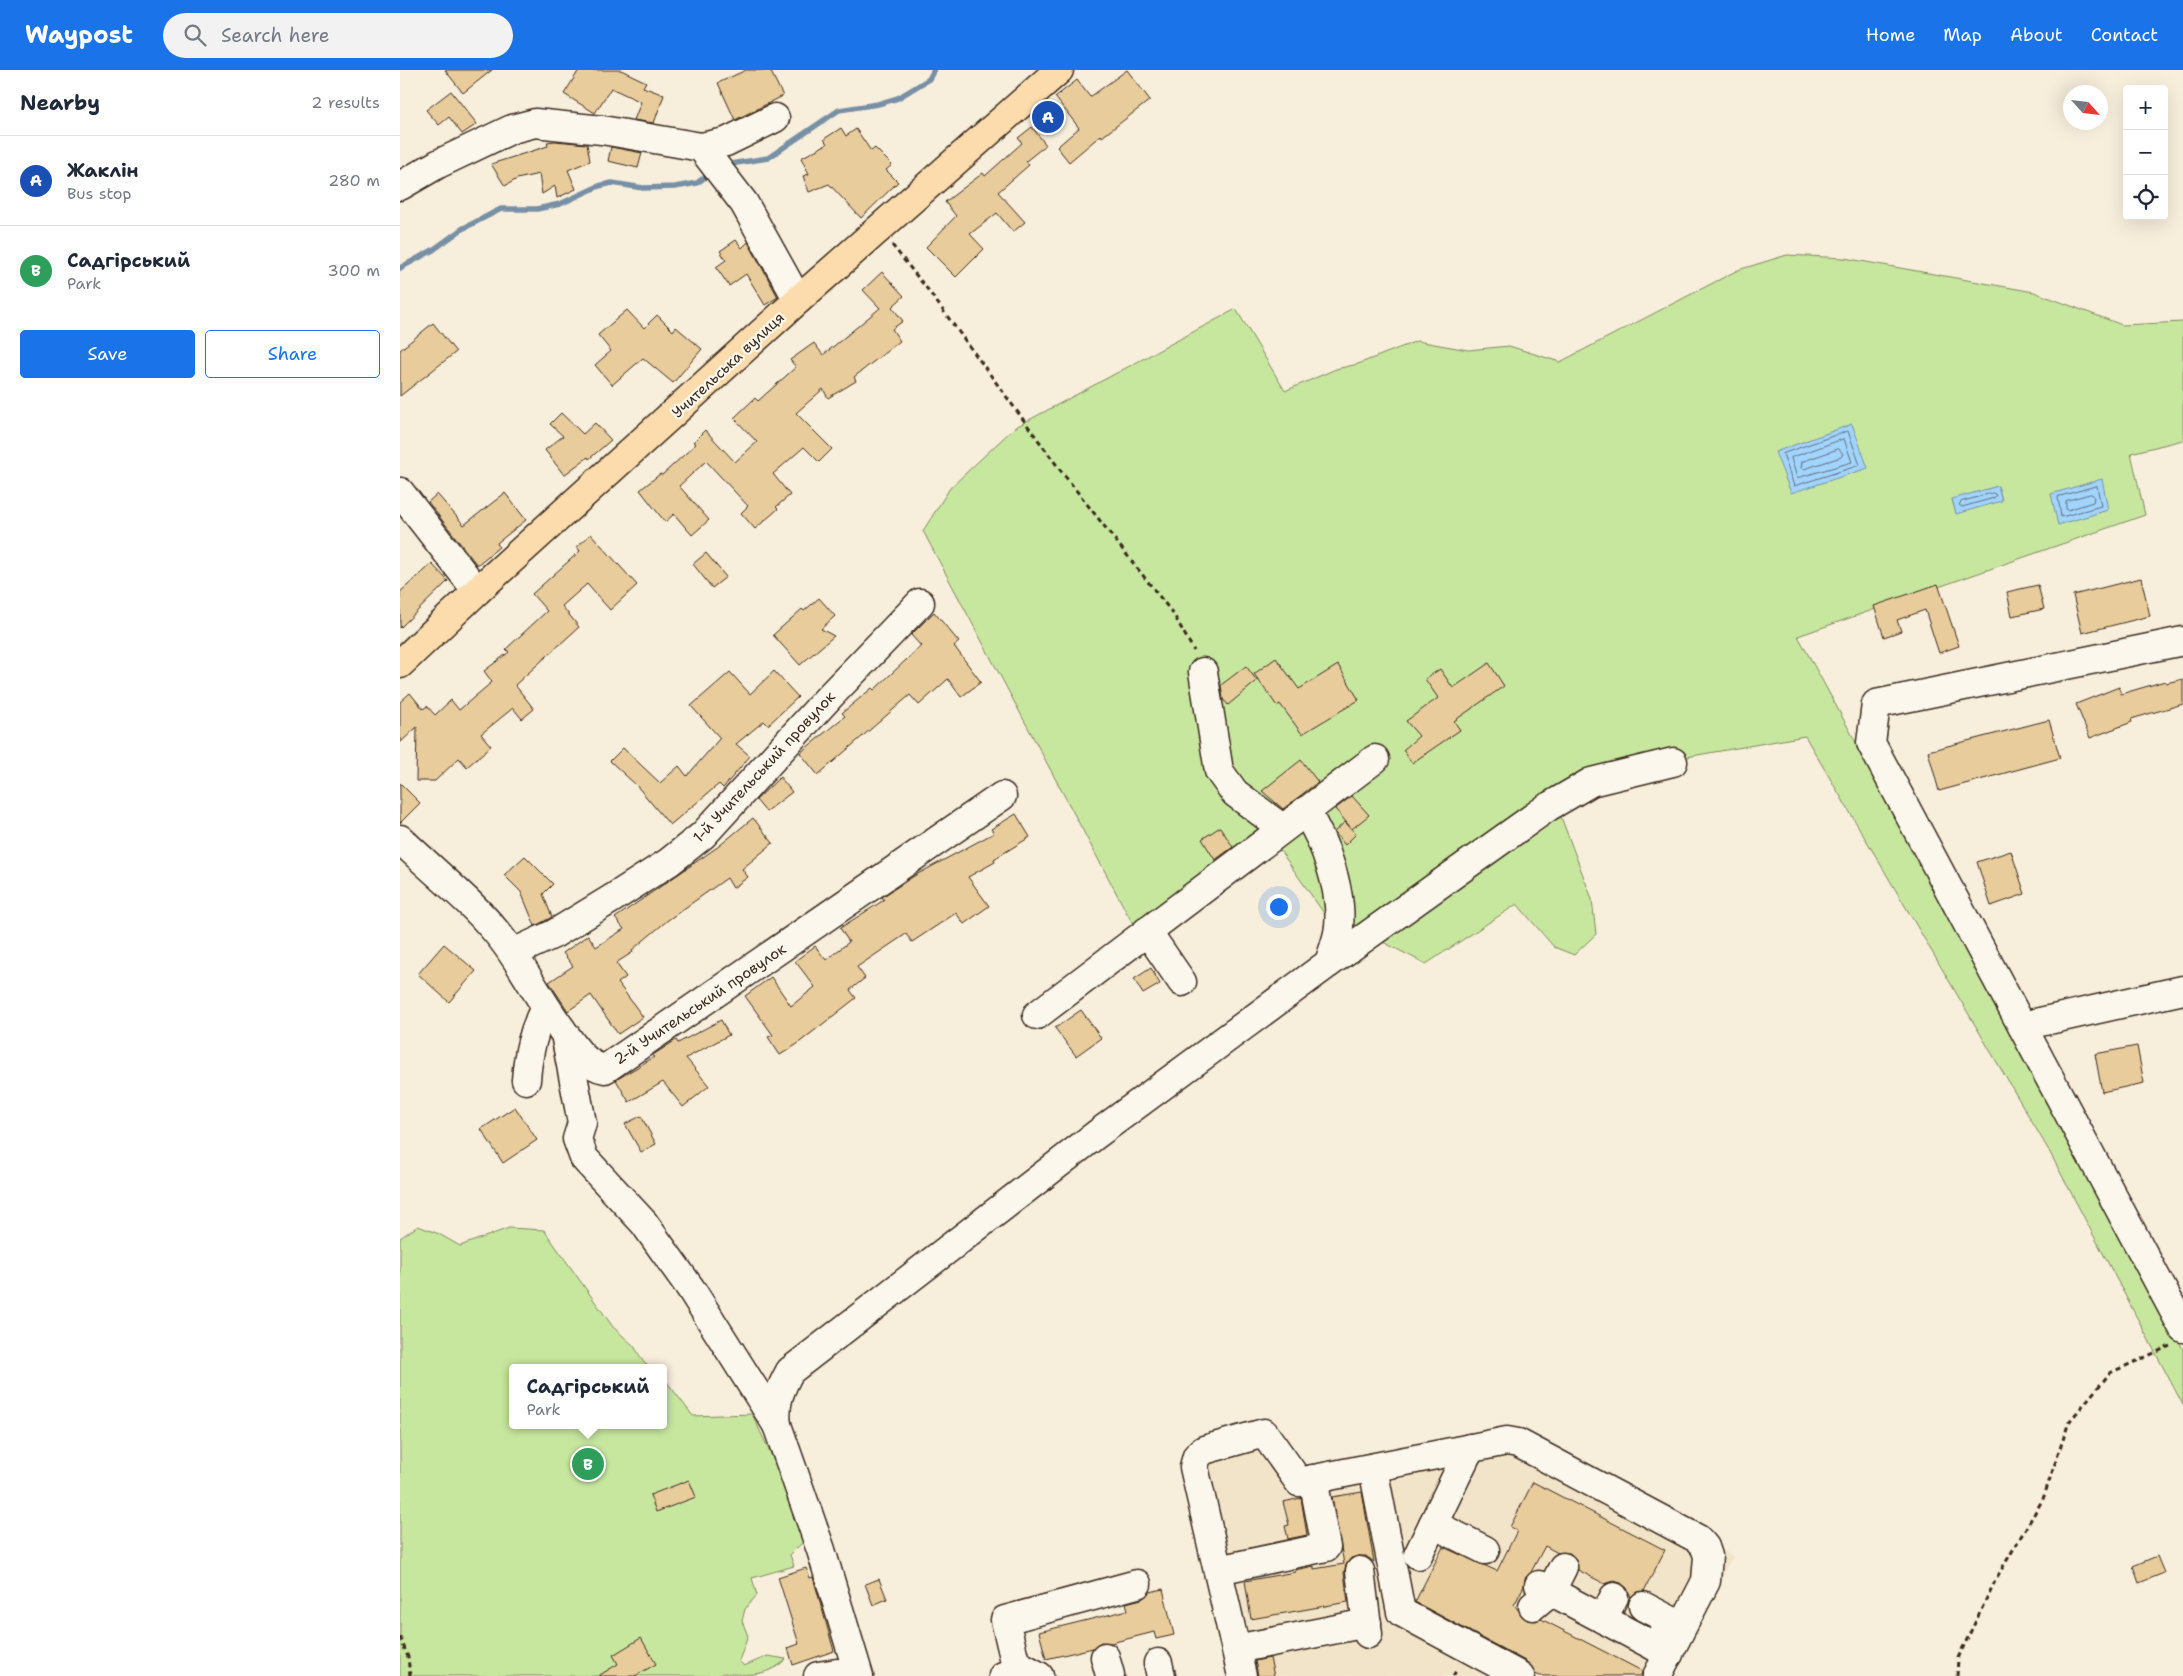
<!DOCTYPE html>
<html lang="en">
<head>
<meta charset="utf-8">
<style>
  :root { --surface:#fff; --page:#f2f2f3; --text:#1f2937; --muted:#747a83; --line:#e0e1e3; --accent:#1a73e8 }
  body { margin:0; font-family:"Shantell Sans",sans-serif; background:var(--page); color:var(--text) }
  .controls { position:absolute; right:15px; top:15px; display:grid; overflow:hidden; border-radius:5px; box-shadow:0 5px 20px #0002 }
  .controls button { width:45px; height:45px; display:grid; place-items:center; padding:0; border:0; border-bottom:1px solid var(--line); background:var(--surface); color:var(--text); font:25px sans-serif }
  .compass { position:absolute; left:1663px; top:15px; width:45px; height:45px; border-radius:50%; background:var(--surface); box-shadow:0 5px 20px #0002; rotate:117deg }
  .you { position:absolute; left:878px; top:836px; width:18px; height:18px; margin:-12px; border:4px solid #fff; border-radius:50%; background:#1a73e8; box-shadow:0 0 0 8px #1a73e833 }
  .badge { display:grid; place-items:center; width:32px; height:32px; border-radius:50%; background:var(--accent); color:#fff; font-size:16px; font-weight:700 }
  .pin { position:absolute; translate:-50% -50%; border:2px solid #fff; box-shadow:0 1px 5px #0006 }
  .popup { position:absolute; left:109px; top:1294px; width:158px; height:65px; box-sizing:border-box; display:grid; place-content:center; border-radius:5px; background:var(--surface); filter:drop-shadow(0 1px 4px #0005); font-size:16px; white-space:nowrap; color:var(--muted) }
  .popup b { font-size:19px; color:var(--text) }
  .popup::after { content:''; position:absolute; left:50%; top:100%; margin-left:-10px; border:10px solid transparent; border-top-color:var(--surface) }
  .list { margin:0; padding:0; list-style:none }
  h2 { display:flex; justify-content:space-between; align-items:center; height:65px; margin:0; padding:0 20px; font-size:21px }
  h2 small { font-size:16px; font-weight:400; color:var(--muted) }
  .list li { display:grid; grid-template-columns:32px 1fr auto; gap:15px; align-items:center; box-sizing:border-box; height:90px; padding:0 20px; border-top:1px solid var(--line) }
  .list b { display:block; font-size:19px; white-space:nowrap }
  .list p { margin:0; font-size:16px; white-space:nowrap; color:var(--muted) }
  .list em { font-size:16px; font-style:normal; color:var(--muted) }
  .actions { display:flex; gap:10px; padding:15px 20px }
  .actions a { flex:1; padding:11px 0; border:1px solid var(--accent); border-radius:5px; text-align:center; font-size:18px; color:var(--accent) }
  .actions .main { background:var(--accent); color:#fff }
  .icon { flex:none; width:28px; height:28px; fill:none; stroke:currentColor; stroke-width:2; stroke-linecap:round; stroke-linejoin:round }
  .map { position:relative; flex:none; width:1783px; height:1606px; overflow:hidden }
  header { display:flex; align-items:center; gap:30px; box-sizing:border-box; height:70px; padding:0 25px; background:var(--accent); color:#fff }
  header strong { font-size:24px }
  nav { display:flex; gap:28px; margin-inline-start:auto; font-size:18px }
  .search { width:350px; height:45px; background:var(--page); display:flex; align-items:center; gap:12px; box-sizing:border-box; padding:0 18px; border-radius:28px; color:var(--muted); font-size:19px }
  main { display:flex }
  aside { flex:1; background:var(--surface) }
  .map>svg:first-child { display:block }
  .built { fill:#f2e4c9 }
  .green { fill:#c7e79f; stroke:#81885e; fill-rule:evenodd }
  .water { fill:#a1d4ff; stroke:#7890a5 }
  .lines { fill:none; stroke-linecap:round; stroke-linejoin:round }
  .shore { stroke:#646e78; stroke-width:1 }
  .stream { stroke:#7890a5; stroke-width:5.5 }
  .building { fill:#e8cc9c; stroke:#3b2a1e }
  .minor-casing { stroke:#3b2a1e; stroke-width:31 }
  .major-casing { stroke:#3b2a1e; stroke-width:31 }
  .path { stroke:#3b2a1e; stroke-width:3; stroke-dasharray:5 4; stroke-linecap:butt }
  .minor { stroke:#fbf7ec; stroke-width:28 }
  .major { stroke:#fcdcac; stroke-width:28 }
  .labels { text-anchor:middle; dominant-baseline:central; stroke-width:4.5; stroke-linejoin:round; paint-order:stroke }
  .street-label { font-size:15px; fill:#3b2a1e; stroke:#fbf7ec }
</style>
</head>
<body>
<header>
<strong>Waypost</strong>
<div class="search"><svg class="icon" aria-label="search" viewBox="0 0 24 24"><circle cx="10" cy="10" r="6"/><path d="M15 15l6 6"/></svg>Search here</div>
<nav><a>Home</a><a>Map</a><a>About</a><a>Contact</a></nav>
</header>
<main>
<aside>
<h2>Nearby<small>2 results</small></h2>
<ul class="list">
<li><span class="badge" style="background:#1a4fb4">A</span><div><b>Жаклін</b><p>Bus stop</p></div><em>280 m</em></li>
<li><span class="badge" style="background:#2e9e5b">B</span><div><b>Садгірський</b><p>Park</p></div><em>300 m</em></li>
</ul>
<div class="actions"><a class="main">Save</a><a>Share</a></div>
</aside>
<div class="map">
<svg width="1783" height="1606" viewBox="0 0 1783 1606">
  <rect width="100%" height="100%" fill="#f7eedc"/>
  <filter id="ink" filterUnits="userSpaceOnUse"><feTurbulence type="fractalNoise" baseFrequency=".02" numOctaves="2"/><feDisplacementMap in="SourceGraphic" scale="10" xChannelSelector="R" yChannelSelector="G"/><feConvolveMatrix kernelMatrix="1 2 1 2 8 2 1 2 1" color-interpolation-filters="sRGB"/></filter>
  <g filter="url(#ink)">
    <path class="built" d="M 867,1353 L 906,1400 L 1110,1365 L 1333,1486 L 1267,1606 L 836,1606 L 786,1375 Z"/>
    <g class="green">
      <path d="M 1387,185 L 1444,188 L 1634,222 L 1722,255 L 1783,252 L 1783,370 L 1731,383 L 1745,445 L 1398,566 L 1653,1033 L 1783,1279 L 1783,1335 L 1648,1079 L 1405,666 L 1292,686 L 1197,707 L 1158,739 L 1192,829 L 1196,864 L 1174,885 L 1154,877 L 1117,834 L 1026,894 L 971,866 L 951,882 L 870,766 L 735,858 L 523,461 L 550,418 L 614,358 L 836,239 L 885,321 L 936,299 L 958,294 L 1017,271 L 1068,280 L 1109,276 L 1160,292 L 1338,200 ZM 1598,416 L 1602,430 L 1556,443 L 1552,430 Z"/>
      <path d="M 18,1156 L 39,1164 L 60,1176 L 109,1158 L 144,1160 L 213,1257 L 234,1276 L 244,1293 L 251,1298 L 113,1298 L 113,1355 L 263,1355 L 263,1307 L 293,1346 L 352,1344 L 398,1442 L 407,1468 L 390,1485 L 394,1496 L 352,1508 L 357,1525 L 345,1539 L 342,1551 L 348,1566 L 339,1591 L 344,1596 L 368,1586 L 386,1589 C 369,1606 349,1606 323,1603 L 317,1606 L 0,1606 L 0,1168 Z"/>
    </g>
    <g class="water">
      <path d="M 1452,354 L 1468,398 L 1391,423 L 1375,382 Z"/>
      <path d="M 1702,409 L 1708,440 L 1658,455 L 1651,424 Z"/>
      <path d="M 1598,416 L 1602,431 L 1556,444 L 1552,429 Z"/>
    </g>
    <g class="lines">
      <g class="shore">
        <path d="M 1448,361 L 1460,395 L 1394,416 L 1383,384 Z"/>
        <path d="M 1444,369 L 1452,392 L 1397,408 L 1391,388 Z"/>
        <path d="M 1439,379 L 1443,384 L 1441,387 L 1404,399 L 1401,398 L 1402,392 Z"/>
        <path d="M 1697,416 L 1701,436 L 1661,447 L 1658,427 Z"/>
        <path d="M 1593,423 L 1596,425 L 1594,428 L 1562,437 L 1559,435 L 1561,432 Z"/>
        <path d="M 1691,424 L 1694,426 L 1693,432 L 1668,440 L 1666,439 L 1666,431 Z"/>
      </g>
      <g class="stream">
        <path d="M 324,95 L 368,88 L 439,40 L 478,34 L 498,28 L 529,9 L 534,0"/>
        <path d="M 0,198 L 33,180 L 62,159 L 101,139 L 137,139 L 160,134 L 199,116 L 212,113 L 243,118 L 275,117 L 297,113 L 312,102"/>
      </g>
    </g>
    <g class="building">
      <path d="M 45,0 L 92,0 L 63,23 Z"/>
      <path d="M 179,0 L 221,0 L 246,12 L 243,17 L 264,25 L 254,53 L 234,50 L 241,32 L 211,18 L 195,43 L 164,24 Z"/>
      <path d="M 346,0 L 370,0 L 383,26 L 335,50 L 318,13 Z"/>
      <path d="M 727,0 L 750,30 L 702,67 L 701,65 L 669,92 L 657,77 L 679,58 L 655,27 L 677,10 L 690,27 Z"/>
      <path d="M 51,21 L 77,54 L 62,64 L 49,47 L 39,55 L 26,40 Z"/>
      <path d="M 632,57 L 646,75 L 626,91 L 629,95 L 598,122 L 625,152 L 613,162 L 597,143 L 570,164 L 584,179 L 556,207 L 526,177 L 556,146 L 545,132 L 583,103 L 585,106 L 622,73 L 618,68 Z"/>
      <path d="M 441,58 L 446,66 L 456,59 L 471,81 L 475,78 L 492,95 L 486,100 L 498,112 L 461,148 L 429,114 L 409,122 L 403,106 L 409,104 L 401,88 L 427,74 L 424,69 Z"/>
      <path d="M 155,71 L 187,74 L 190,91 L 168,100 L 176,119 L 157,128 L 155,116 L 142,124 L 139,104 L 117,109 L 105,116 L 91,94 L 148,76 L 147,72 Z"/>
      <path d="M 211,77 L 242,83 L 238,98 L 208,91 Z"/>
      <path d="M 336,170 L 342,178 L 348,172 L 378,227 L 365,235 L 346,204 L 329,216 L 316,197 L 326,190 L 320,181 Z"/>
      <path d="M 482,202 L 504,226 L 492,237 L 503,251 L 492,259 L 500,271 L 454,307 L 456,311 L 428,328 L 423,319 L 396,343 L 432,379 L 419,392 L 404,377 L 373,404 L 390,425 L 376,437 L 378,439 L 355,459 L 341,443 L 348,436 L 306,391 L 279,416 L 309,450 L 292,465 L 274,444 L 265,452 L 240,420 L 260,404 L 262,405 L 296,374 L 293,372 L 305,360 L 335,392 L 357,372 L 334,348 L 355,328 L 358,331 L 396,297 L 390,290 L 414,273 L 423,285 L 480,238 L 463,220 Z"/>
      <path d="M 227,240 L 244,258 L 257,245 L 273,261 L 276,257 L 302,279 L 273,313 L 243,288 L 212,315 L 195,295 L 211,281 L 198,265 Z"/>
      <path d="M 33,253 L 56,282 L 0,326 L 0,280 Z"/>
      <path d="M 161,343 L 183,364 L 195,353 L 211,370 L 189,389 L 188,387 L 164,405 L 145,380 L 163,366 L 150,354 Z"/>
      <path d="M 105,423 L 126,450 L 97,473 L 99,477 L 77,495 L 28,432 L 37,424 L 64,455 Z"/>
      <path d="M 191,464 L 237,515 L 210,540 L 187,514 L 162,536 L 179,557 L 115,615 L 134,639 L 122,649 L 113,638 L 81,664 L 91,676 L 67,697 L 59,688 L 35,711 L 16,711 L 17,657 L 0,673 L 0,632 L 10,623 L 23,639 L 27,636 L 35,645 L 51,630 L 59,640 L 92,612 L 84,601 L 109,582 L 106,579 L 147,541 L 132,524 L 180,481 L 177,477 Z"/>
      <path d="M 306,483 L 326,507 L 312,518 L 293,494 Z"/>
      <path d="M 32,494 L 48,511 L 0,558 L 0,522 Z"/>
      <path d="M 1741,508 L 1750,546 L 1682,563 L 1673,525 Z"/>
      <path d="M 1538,514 L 1559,576 L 1539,583 L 1525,540 L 1497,550 L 1501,561 L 1484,567 L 1474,536 Z"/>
      <path d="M 1638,515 L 1644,539 L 1612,546 L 1607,522 Z"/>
      <path d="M 419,528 L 435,546 L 421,559 L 434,566 L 400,595 L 373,565 L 402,539 L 404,541 Z"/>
      <path d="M 534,542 L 559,572 L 554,576 L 581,612 L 561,627 L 548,609 L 519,635 L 510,625 L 418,705 L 400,683 L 445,646 L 442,643 L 472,618 L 474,620 L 521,576 L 511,565 Z"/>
      <path d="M 876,588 L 899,619 L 938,595 L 959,630 L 902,664 L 880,634 L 877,636 L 854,604 Z"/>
      <path d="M 1089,593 L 1104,616 L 1054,651 L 1060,660 L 1012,693 L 1003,680 L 1019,666 L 1006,651 L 1038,628 L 1025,609 L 1040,599 L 1053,618 Z"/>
      <path d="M 846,596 L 857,611 L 828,635 L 823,629 L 821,615 Z"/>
      <path d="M 374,601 L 398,627 L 368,655 L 364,651 L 336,674 L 350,686 L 323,718 L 319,714 L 270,755 L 236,715 L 210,691 L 223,678 L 260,713 L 279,696 L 287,706 L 320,668 L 291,636 L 330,602 L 350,624 Z"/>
      <path d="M 1783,609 L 1783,634 L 1731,649 L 1732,652 L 1690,668 L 1676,634 L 1719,617 L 1721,624 L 1765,611 L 1766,613 Z"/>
      <path d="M 1649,650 L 1660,688 L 1539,721 L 1528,681 Z"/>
      <path d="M 901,690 L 918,712 L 883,739 L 862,721 Z"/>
      <path d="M 380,707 L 392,722 L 366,742 L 356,730 Z"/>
      <path d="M 0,713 L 20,733 L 0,753 Z"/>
      <path d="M 952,726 L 969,745 L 952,759 L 935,739 Z"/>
      <path d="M 616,744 L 630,767 L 594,789 L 595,792 L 568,807 L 589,836 L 564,854 L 556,843 L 512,872 L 506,864 L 457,897 L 465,908 L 450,920 L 456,928 L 396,975 L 380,985 L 368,967 L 373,965 L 345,926 L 371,907 L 391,936 L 415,917 L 395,891 L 415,876 L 426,890 L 449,872 L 440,858 L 484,830 L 482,827 L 514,806 L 594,763 L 591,759 Z"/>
      <path d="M 353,748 L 373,773 L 342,799 L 348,807 L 333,818 L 327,808 L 268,850 L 232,880 L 233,882 L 216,893 L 226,907 L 218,913 L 243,947 L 218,964 L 191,925 L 168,941 L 149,912 L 173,896 L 163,883 L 188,865 L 196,877 L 224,859 L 215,848 L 319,776 Z"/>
      <path d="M 945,752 L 956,764 L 945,775 L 934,762 Z"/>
      <path d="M 820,757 L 833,777 L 815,790 L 802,769 Z"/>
      <path d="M 1611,781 L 1625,824 L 1591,836 L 1577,792 Z"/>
      <path d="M 125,786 L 153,814 L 143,824 L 152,847 L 135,856 L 121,822 L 104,805 Z"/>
      <path d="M 44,874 L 76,901 L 49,932 L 18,904 Z"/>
      <path d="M 751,898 L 760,914 L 743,924 L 734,909 Z"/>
      <path d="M 681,940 L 701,968 L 676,986 L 655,958 Z"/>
      <path d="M 321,950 L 329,965 L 286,988 L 309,1016 L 283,1037 L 263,1012 L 229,1032 L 216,1010 L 254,987 L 253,985 L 276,970 L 278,973 Z"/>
      <path d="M 1737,976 L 1744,1013 L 1702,1022 L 1695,984 Z"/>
      <path d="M 115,1037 L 137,1070 L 103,1093 L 81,1059 Z"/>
      <path d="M 241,1046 L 256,1074 L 241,1082 L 225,1054 Z"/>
      <path d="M 289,1410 L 296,1427 L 256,1442 L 250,1425 Z"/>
      <path d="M 1133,1412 L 1265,1480 L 1244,1521 L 1235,1523 L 1231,1527 L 1227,1518 L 1221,1513 L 1214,1511 L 1205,1514 L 1178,1500 L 1176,1489 L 1170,1483 L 1158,1483 L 1145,1476 L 1131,1502 L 1125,1508 L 1124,1516 L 1114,1535 L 1127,1550 L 1141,1549 L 1242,1601 L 1241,1606 L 1140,1606 L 1135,1604 L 1127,1592 L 1015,1532 L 1043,1477 L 1097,1501 L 1117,1461 L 1110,1457 Z"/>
      <path d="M 962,1422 L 974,1492 L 966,1486 L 959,1486 L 951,1488 L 946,1495 L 944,1503 L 948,1532 L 851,1549 L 845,1511 L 895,1502 L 895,1500 L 914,1496 L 914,1499 L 944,1494 L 932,1427 Z"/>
      <path d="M 901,1428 L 907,1465 L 888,1469 L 885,1456 L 889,1455 L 883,1432 Z"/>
      <path d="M 1757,1486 L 1764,1503 L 1739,1513 L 1733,1496 Z"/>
      <path d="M 406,1498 L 410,1508 L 413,1507 L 434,1581 L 393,1595 L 388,1578 L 399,1574 L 378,1507 Z"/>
      <path d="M 479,1509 L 487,1529 L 473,1535 L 465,1514 Z"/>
      <path d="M 763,1519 L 774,1565 L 756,1569 L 754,1562 L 711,1573 L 701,1572 L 693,1578 L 646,1589 L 639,1562 L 728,1540 L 726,1533 L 742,1529 L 750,1522 Z"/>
      <path d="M 241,1568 L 256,1594 L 235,1606 L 198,1606 L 218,1594 L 213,1585 Z"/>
      <path d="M 870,1588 L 874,1606 L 858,1606 L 855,1591 Z"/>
    </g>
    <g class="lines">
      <g class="minor-casing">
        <g id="minor">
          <path d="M 301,77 L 326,72 L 375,48"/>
          <path d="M 0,116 L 38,94 L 112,59 L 135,53 L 202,60 L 301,77 L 344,133 L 398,230"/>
          <path d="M 0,422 L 77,521"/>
          <path d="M 1783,571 L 1476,634 L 1471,673 L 1783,1258"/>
          <path d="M 803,602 L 819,701 L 835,723 L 882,758"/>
          <path d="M 905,741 C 925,770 945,827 938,863 C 936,873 932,883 929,893"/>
          <path d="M 0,769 C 32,800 70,830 98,864 C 121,892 136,924 157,953 C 170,970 182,995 205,999 L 602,726"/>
          <path d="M 747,861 L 782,912"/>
          <path d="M 113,883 L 154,864 L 213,828 L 269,792 L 303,765 L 430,626 L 520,533"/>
          <path d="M 637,945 L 975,689"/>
          <path d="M 1622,956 L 1783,920"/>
          <path d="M 166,969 L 182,1053 L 177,1069 L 184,1088 L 244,1153 L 291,1219 L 377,1355"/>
          <path d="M 126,1010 C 128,983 133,962 145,937"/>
          <path d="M 973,1398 L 1001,1542 L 1120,1606"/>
          <path d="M 1033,1454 L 1085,1480"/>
          <path d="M 1018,1485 L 1070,1378"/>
          <path d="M 818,1500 L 926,1477 L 913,1409"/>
          <path d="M 960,1501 L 968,1564"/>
          <path d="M 1139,1515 L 1269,1584"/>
          <path d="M 1133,1536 L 1151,1521 L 1163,1497"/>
          <path d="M 1243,1536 L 1270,1550 L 1256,1577"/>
          <path d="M 1203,1549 L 1214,1527"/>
          <path d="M 836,1579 L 967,1553"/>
          <path d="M 705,1587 L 710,1605"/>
          <path d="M 615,1593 L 639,1606"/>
          <path d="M 758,1593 L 761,1606"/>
          <path d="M 418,1606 L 437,1603 L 445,1606"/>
          <path d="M 459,1606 L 421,1480 L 377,1355 C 374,1334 380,1319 390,1301 L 697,1064 L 929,893 L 1148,737 L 1191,712 L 1273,692"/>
          <path d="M 603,1606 L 617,1600 L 605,1550 L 737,1514"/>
          <path d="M 842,1606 L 794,1397 L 797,1386 L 804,1380 L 864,1363 L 899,1412 L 1107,1371 L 1118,1373 L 1298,1469 L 1305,1477 L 1308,1486 L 1306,1511 L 1257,1606"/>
        </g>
      </g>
      <g class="major-casing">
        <path id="major" d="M 0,594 L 77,521 L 398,230 L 659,0"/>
      </g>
      <g class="path">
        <path d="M 492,175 L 528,220 L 661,401 L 774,545 L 794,581"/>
        <path d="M 0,1567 L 8,1587 L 10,1606"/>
        <path d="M 1053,1606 L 1057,1599"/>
        <path d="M 1557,1606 L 1558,1588 L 1597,1507 L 1643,1429 L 1669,1352 L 1710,1303 L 1770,1276"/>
      </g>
      <use href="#minor" class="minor"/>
      <use href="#major" class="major"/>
    </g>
  </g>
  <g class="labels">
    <g class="street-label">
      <text transform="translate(328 295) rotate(-43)">Учительська вулиця</text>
      <text transform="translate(364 697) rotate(-47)">1-й Учительський провулок</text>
      <text transform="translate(300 934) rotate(-34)">2-й Учительський провулок</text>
    </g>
  </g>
</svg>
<div class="controls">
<button>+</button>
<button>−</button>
<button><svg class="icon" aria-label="locate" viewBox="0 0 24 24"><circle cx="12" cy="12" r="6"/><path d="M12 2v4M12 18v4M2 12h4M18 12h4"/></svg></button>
</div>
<svg class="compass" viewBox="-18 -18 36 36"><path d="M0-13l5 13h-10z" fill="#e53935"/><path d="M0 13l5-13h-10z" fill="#747a83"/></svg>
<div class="you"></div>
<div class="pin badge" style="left:648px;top:47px;background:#1a4fb4">A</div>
<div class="pin badge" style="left:188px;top:1394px;background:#2e9e5b">B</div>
<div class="popup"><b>Садгірський</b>Park</div>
</div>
</main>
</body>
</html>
